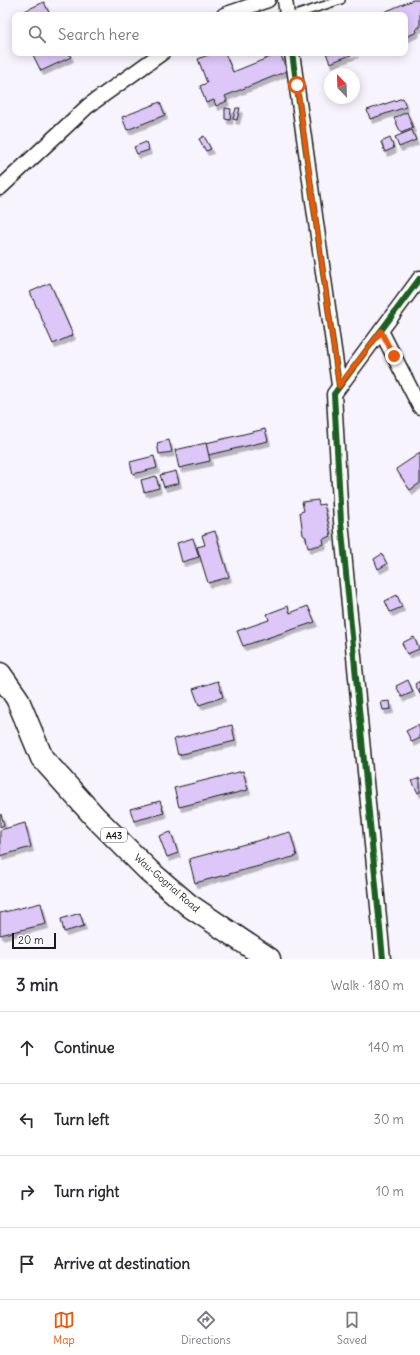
<!DOCTYPE html>
<html lang="en">
<head>
<meta charset="utf-8">
<style>
  :root { --surface:#fff; --page:#f2f2f3; --text:#2b2b33; --muted:#7c7c81; --line:#e1e1e2; --accent:#ea580c }
  body { margin:0; font-family:Delius,sans-serif; background:var(--page); color:var(--text) }
  .compass { position:absolute; left:324px; top:68px; width:36px; height:36px; border-radius:50%; background:var(--surface); box-shadow:0 2px 10px #0003; rotate:337deg }
  .scale { position:absolute; left:12px; bottom:10px; width:44px; box-sizing:border-box; padding-left:4px; border:2px solid #1c1c1c; border-top:0; font-size:11px; line-height:14px; white-space:nowrap; color:#1c1c1c; -webkit-text-stroke:3px #fff; paint-order:stroke }
  .stop { position:absolute; width:12px; height:12px; margin:-9px; border:3px solid #ea580c; border-radius:50%; background:#fff }
  .stop.end { background:#ea580c; border-color:#fff; box-shadow:0 1px 4px #0008 }
  .list { margin:0; padding:0; list-style:none }
  h2 { display:flex; justify-content:space-between; align-items:center; height:52px; margin:0; padding:0 16px; font-size:17px }
  h2 small { font-size:13px; font-weight:400; color:var(--muted) }
  .list li { display:grid; grid-template-columns:26px 1fr auto; gap:12px; align-items:center; box-sizing:border-box; height:72px; padding:0 16px; border-top:1px solid var(--line) }
  .list b { display:block; font-size:15px; white-space:nowrap }
  .list em { font-size:13px; font-style:normal; color:var(--muted) }
  .icon { flex:none; width:22px; height:22px; fill:none; stroke:currentColor; stroke-width:2; stroke-linecap:round; stroke-linejoin:round }
  .map { position:relative; flex:none; width:420px; height:959px; overflow:hidden }
  .search { position:absolute; background:var(--surface); box-shadow:0 2px 10px #0003; left:12px; right:12px; top:12px; height:44px; display:flex; align-items:center; gap:10px; box-sizing:border-box; padding:0 14px; border-radius:8px; color:var(--muted); font-size:15px }
  .sheet { height:340px; background:var(--surface) }
  nav { display:flex; justify-content:space-around; align-items:center; box-sizing:border-box; height:56px; border-top:1px solid var(--line); background:var(--surface); font-size:11px; color:var(--muted) }
  nav a { display:grid; justify-items:center; gap:2px }
  nav .on { color:var(--accent) }
  .map>svg:first-child { display:block }
  .building { fill:#dcc7f8; stroke:#1c1c1c; filter:url(#shadow) }
  .lines { fill:none; stroke-linecap:round; stroke-linejoin:round }
  .lane-casing { stroke:#1c1c1c; stroke-width:10 }
  .street-casing { stroke:#1c1c1c; stroke-width:17 }
  .primary-casing { stroke:#1c1c1c; stroke-width:25 }
  .lane { stroke:#fff; stroke-width:7 }
  .street { stroke:#fff; stroke-width:14 }
  .primary { stroke:#fff; stroke-width:22 }
  .cycleway-casing { stroke:#fff; stroke-width:8 }
  .cycleway { stroke:#1b5e20; stroke-width:6 }
  .route { stroke:#ea580c; stroke-width:5 }
  .labels { text-anchor:middle; dominant-baseline:central; stroke-width:3.5; stroke-linejoin:round; paint-order:stroke }
  .shield { fill:#fff; stroke:#606060; stroke-width:1 }
  .shield-label { font-size:9px; font-weight:bold; fill:#1c1c1c }
  .street-label { font-size:10px; fill:#1c1c1c; stroke:#fff }
</style>
</head>
<body>
<div class="map">
<svg width="420" height="959" viewBox="0 0 420 959">
  <defs>
    <filter id="shadow"><feDropShadow dx="2.5" dy="4.5" stdDeviation="0" flood-color="#0004"/></filter>
  </defs>
  <rect width="100%" height="100%" fill="#f8f4fe"/>
  <filter id="ink" filterUnits="userSpaceOnUse"><feTurbulence type="fractalNoise" baseFrequency=".025" numOctaves="2"/><feDisplacementMap in="SourceGraphic" scale="8" xChannelSelector="R" yChannelSelector="G"/><feConvolveMatrix kernelMatrix="1 2 1 2 8 2 1 2 1" color-interpolation-filters="sRGB"/></filter>
  <g filter="url(#ink)">
    <g class="building">
      <path d="M 413,0 L 420,0 L 420,27 L 416,29 L 417,32 L 406,37 L 405,15 L 377,15 Z"/>
      <path d="M 44,2 L 50,15 L 16,15 Z"/>
      <path d="M 32,53 L 69,53 L 71,57 L 41,71 Z"/>
      <path d="M 213,53 L 225,53 L 233,72 L 280,53 L 287,71 L 225,96 L 227,101 L 216,106 L 214,100 L 206,103 L 200,86 L 207,83 L 198,59 Z"/>
      <path d="M 326,53 L 356,53 L 330,63 Z"/>
      <path d="M 403,98 L 406,107 L 370,119 L 367,110 Z"/>
      <path d="M 160,102 L 165,115 L 127,130 L 122,117 Z"/>
      <path d="M 225,108 L 231,109 L 230,120 L 225,119 Z"/>
      <path d="M 236,108 L 240,108 L 237,120 L 233,119 Z"/>
      <path d="M 407,112 L 413,128 L 401,133 L 394,118 Z"/>
      <path d="M 412,130 L 416,140 L 399,147 L 395,137 Z"/>
      <path d="M 204,136 L 211,149 L 206,151 L 199,139 Z"/>
      <path d="M 390,138 L 394,148 L 385,152 L 381,142 Z"/>
      <path d="M 146,142 L 149,150 L 137,154 L 134,147 Z"/>
      <path d="M 50,283 L 73,335 L 53,344 L 30,292 Z"/>
      <path d="M 265,429 L 268,441 L 208,455 L 206,443 Z"/>
      <path d="M 169,440 L 172,452 L 159,454 L 157,443 Z"/>
      <path d="M 206,443 L 210,461 L 179,468 L 175,450 Z"/>
      <path d="M 420,453 L 420,483 L 410,490 L 396,469 Z"/>
      <path d="M 154,456 L 157,468 L 133,474 L 130,462 Z"/>
      <path d="M 176,471 L 179,483 L 164,487 L 160,475 Z"/>
      <path d="M 156,476 L 159,488 L 144,492 L 141,480 Z"/>
      <path d="M 318,500 L 319,505 L 324,504 L 331,536 L 323,539 L 324,544 L 308,548 L 306,537 L 303,535 L 300,512 L 304,511 L 302,502 Z"/>
      <path d="M 215,531 L 229,577 L 208,583 L 197,547 L 205,545 L 202,535 Z"/>
      <path d="M 193,538 L 199,557 L 182,562 L 177,543 Z"/>
      <path d="M 382,554 L 387,564 L 378,569 L 374,559 Z"/>
      <path d="M 397,595 L 402,607 L 390,612 L 385,601 Z"/>
      <path d="M 288,606 L 290,613 L 308,606 L 315,622 L 243,646 L 237,631 L 269,620 L 267,614 Z"/>
      <path d="M 414,637 L 419,649 L 407,654 L 402,643 Z"/>
      <path d="M 408,680 L 413,692 L 402,697 L 396,686 Z"/>
      <path d="M 218,681 L 223,697 L 199,705 L 193,689 Z"/>
      <path d="M 420,681 L 420,694 L 415,684 Z"/>
      <path d="M 390,701 L 391,709 L 383,710 L 381,702 Z"/>
      <path d="M 232,725 L 235,741 L 178,755 L 174,739 Z"/>
      <path d="M 418,725 L 420,730 L 420,738 L 412,742 L 406,731 Z"/>
      <path d="M 243,771 L 248,790 L 179,807 L 174,788 Z"/>
      <path d="M 420,778 L 420,792 L 418,793 L 412,781 Z"/>
      <path d="M 160,801 L 164,813 L 134,821 L 130,809 Z"/>
      <path d="M 1,814 L 4,825 L 0,827 L 0,815 Z"/>
      <path d="M 25,823 L 31,847 L 0,856 L 0,830 Z"/>
      <path d="M 171,832 L 178,853 L 167,857 L 159,836 Z"/>
      <path d="M 290,832 L 297,856 L 195,883 L 189,859 Z"/>
      <path d="M 41,903 L 46,924 L 0,935 L 0,913 Z"/>
      <path d="M 80,913 L 84,926 L 64,932 L 61,919 Z"/>
    </g>
    <g class="lines">
      <g class="lane-casing">
        <path id="lane" d="M 295,15 L 341,0"/>
      </g>
      <g class="street-casing">
        <g id="street">
          <path d="M 285,0 L 287,15"/>
          <path d="M 224,15 L 268,0"/>
          <path d="M 292,53 L 339,385"/>
          <path d="M 0,188 L 88,106 L 162,53"/>
          <path d="M 381,331 L 420,407"/>
          <path d="M 383,959 L 341,521 L 334,394 L 420,278"/>
        </g>
      </g>
      <g class="primary-casing">
        <path id="primary" d="M 0,674 L 17,698 L 42,758 L 95,817 L 149,871 L 190,906 L 269,959"/>
      </g>
      <use href="#lane" class="lane"/>
      <use href="#street" class="street"/>
      <use href="#primary" class="primary"/>
      <g class="cycleway-casing">
        <g id="cycleway">
          <path d="M 292,53 L 339,385"/>
          <path d="M 383,959 L 341,521 L 334,394 L 420,278"/>
        </g>
      </g>
      <use href="#cycleway" class="cycleway"/>
    </g>
  </g>
  <g class="lines" filter="url(#ink)">
    <path class="route" d="M 297,85 L 339,386 L 381,331 L 394,356"/>
  </g>
  <g class="labels">
    <rect class="shield" x="101" y="828" width="26" height="14" rx="3"/>
    <g class="shield-label">
      <text x="114" y="835">A43</text>
    </g>
    <g class="street-label">
      <text transform="translate(167 883) rotate(41)">Wau-Gogrial Road</text>
    </g>
  </g>
</svg>
<svg class="compass" viewBox="-18 -18 36 36"><path d="M0-13l5 13h-10z" fill="#e53935"/><path d="M0 13l5-13h-10z" fill="#7c7c81"/></svg>
<div class="scale">20 m</div>
<div class="stop" style="left:297px;top:85px"></div>
<div class="stop end" style="left:394px;top:356px"></div>
<div class="search"><svg class="icon" aria-label="search" viewBox="0 0 24 24"><circle cx="10" cy="10" r="6"/><path d="M15 15l6 6"/></svg>Search here</div>
</div>
<section class="sheet">
<h2>3 min<small>Walk · 180 m</small></h2>
<ul class="list">
<li><svg class="icon" aria-label="ahead" viewBox="0 0 24 24"><path d="M12 20V5M6 11l6-6 6 6"/></svg><div><b>Continue</b></div><em>140 m</em></li>
<li><svg class="icon" aria-label="left" viewBox="0 0 24 24"><path d="M17 20v-9H6M10 6l-5 5 5 5"/></svg><div><b>Turn left</b></div><em>30 m</em></li>
<li><svg class="icon" aria-label="right" viewBox="0 0 24 24"><path d="M7 20v-9h11M14 6l5 5-5 5"/></svg><div><b>Turn right</b></div><em>10 m</em></li>
<li><svg class="icon" aria-label="arrive" viewBox="0 0 24 24"><path d="M6 21V4h12l-3 4 3 4H6"/></svg><div><b>Arrive at destination</b></div></li>
</ul>
</section>
<nav>
<a class="on"><svg class="icon" aria-label="map" viewBox="0 0 24 24"><path d="M3 6l6-2 6 2 6-2v14l-6 2-6-2-6 2zM9 4v14M15 6v14"/></svg>Map</a>
<a><svg class="icon" aria-label="directions" viewBox="0 0 24 24"><path d="M12 3l9 9-9 9-9-9zM9 14v-3h6M13 9l2 2-2 2"/></svg>Directions</a>
<a><svg class="icon" aria-label="saved" viewBox="0 0 24 24"><path d="M7 4h10v16l-5-4-5 4z"/></svg>Saved</a>
</nav>
</body>
</html>
